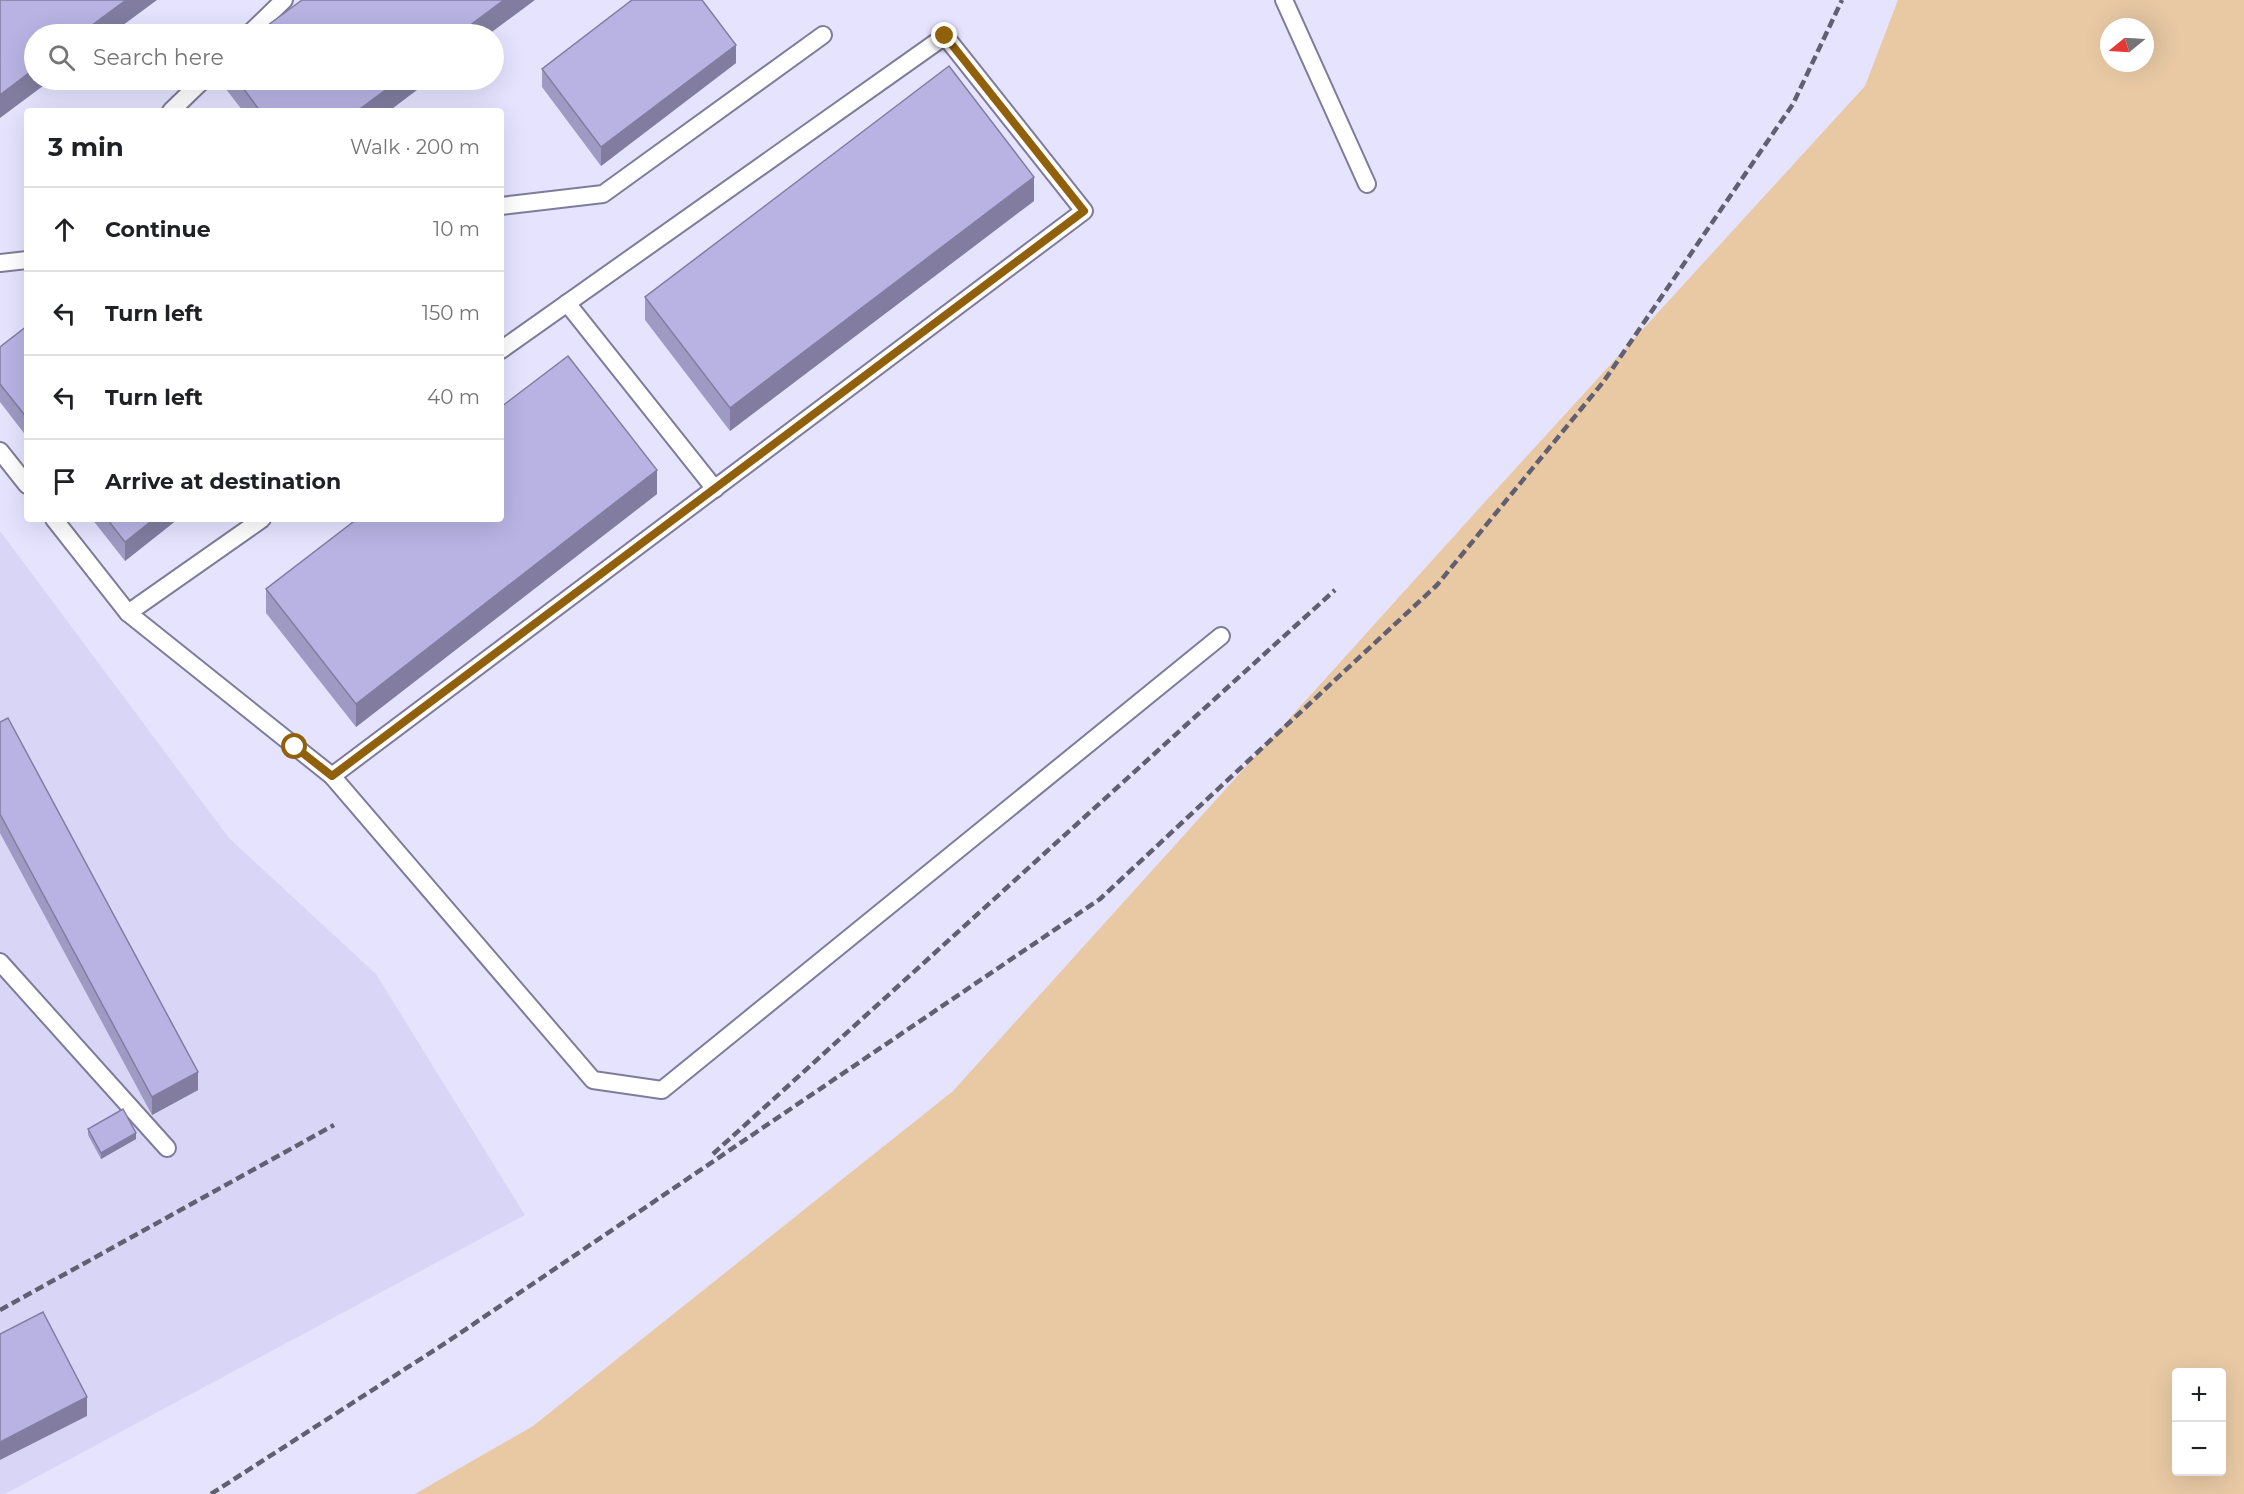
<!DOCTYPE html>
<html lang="en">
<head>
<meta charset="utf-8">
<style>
  :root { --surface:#fff; --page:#f2f2f2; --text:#202124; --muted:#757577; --line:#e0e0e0 }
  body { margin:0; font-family:Montserrat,sans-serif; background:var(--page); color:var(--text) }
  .controls { position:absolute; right:18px; bottom:18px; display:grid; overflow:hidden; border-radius:6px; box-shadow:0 6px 24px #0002 }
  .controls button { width:54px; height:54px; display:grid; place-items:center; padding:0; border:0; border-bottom:2px solid var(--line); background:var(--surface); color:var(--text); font:30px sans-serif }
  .compass { position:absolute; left:2100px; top:18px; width:54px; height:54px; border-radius:50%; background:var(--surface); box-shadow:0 6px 24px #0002; rotate:252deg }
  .stop { position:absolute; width:18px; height:18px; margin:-14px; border:4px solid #91600d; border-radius:50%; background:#fff }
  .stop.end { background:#91600d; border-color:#fff; box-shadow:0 2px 6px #0008 }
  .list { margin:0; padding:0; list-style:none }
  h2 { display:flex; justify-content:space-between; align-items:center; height:78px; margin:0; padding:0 24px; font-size:26px }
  h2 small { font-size:20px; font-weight:400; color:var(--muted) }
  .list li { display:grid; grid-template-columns:39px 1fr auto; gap:18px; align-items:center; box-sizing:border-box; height:84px; padding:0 24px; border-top:2px solid var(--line) }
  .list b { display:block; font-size:22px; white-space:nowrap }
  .list em { font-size:20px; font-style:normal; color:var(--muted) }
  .icon { flex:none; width:33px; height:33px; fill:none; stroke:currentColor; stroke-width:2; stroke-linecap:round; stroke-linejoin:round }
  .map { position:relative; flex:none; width:2244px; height:1494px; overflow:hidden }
  .search { position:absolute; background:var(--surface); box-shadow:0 6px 24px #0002; left:24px; top:24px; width:480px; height:66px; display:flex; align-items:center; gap:15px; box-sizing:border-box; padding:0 21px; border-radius:33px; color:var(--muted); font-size:22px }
  .panel { position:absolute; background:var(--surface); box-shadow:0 6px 24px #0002; left:24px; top:108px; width:480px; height:414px; border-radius:6px }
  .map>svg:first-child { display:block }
  .built { fill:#d9d5f6 }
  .green { fill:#e8c9a4; fill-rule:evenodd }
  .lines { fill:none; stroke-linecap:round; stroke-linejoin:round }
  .service-casing { stroke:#7f7b9a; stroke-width:20 }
  .service { stroke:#fff; stroke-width:16 }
  .rail { stroke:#615f70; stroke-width:4.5; stroke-dasharray:9 4.5; stroke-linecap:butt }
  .wall { fill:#9f9ac4 }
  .shaded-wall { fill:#827da0 }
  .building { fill:#b9b3e4; stroke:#827da0; stroke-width:1.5 }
  .route { stroke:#91600d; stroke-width:8 }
</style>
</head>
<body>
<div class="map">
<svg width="2244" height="1494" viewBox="0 0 2244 1494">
  <rect width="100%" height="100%" fill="#e6e3ff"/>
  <path class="built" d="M 0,531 L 229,838 L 376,974 L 525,1215 L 5,1494 L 0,1494 Z"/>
  <path class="green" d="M 1898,0 L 2244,0 L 2244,1494 L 415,1494 L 533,1426 L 953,1091 L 1483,504 L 1865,86 ZM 2109,27 L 2145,27 L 2145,63 L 2109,63 ZM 2176,1372 L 2222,1372 L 2222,1472 L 2176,1472 Z"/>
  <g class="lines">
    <g class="service-casing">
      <g id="service">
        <path d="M 1284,0 L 1367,184"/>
        <path d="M 249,34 L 284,0"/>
        <path d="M 171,111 L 203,80"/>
        <path d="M 501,206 L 603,194 L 823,35"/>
        <path d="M 0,263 L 27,260"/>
        <path d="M 567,303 L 715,489"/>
        <path d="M 0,451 L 27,485"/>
        <path d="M 54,519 L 128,613 L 332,776 L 593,1080 L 662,1090 L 1221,636"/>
        <path d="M 128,613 L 262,519"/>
        <path d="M 332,776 L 1084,211 L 945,36 L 501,350"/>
        <path d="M 0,962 L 167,1148"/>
      </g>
    </g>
    <use href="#service" class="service"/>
    <g class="rail">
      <path d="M 713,1154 L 1335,590"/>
      <path d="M 0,1310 L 334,1125"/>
      <path d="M 211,1494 L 447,1342 L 1100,899 L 1437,585 L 1604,381 L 1793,104 L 1842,0"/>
    </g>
  </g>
  <g class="wall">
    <path d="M 736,63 L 601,166 L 542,87 L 542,69 Z"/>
    <path d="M 222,80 L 430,80 L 389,111 L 243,111 L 222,84 Z"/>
    <path d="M 1034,201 L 730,431 L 645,320 L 645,297 Z"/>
    <path d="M 27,326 L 27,437 L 0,402 L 0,347 Z"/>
    <path d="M 657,494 L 356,727 L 266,613 L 266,589 Z"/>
    <path d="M 92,519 L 178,519 L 125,561 Z"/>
    <path d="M 0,722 L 198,1090 L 152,1115 L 0,833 Z"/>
    <path d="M 88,1129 L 136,1139 L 101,1159 L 88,1135 Z"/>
  </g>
  <g class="shaded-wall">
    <path d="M 126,0 L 157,0 L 111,34 L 80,34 Z"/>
    <path d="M 504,0 L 535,0 L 489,34 L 458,34 Z"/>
    <path d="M 736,45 L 736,63 L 601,166 L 601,147 Z"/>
    <path d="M 34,69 L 34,80 L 51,80 L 0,118 L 0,95 Z"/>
    <path d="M 399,80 L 430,80 L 389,111 L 357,111 Z"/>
    <path d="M 1034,177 L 1034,201 L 730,431 L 730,408 Z"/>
    <path d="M 657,470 L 657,494 L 356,727 L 356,704 Z"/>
    <path d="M 154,519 L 178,519 L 125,561 L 125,542 Z"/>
    <path d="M 198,1072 L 198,1090 L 152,1115 L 152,1097 Z"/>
    <path d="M 136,1133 L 136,1139 L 101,1159 L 101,1153 Z"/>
    <path d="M 87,1397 L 87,1416 L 0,1460 L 0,1442 Z"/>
  </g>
  <g class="building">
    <path d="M 0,0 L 126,0 L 80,34 L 34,34 L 34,69 L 0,95 Z"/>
    <path d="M 302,0 L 504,0 L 458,34 L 256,34 Z"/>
    <path d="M 632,0 L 702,0 L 736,45 L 601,147 L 542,69 Z"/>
    <path d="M 949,66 L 1034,177 L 730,408 L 645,297 Z"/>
    <path d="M 237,80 L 399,80 L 357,111 L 260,111 Z"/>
    <path d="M 27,326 L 27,418 L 0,384 L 0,347 Z"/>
    <path d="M 568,356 L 657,470 L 356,704 L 266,589 L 357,519 L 501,519 L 501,407 Z"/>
    <path d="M 107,519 L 154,519 L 125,542 Z"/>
    <path d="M 8,718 L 198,1072 L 152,1097 L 0,814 L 0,722 Z"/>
    <path d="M 123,1109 L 136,1133 L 101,1153 L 88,1129 Z"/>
    <path d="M 43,1312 L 87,1397 L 0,1442 L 0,1334 Z"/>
  </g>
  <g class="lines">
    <path class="route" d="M 295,747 L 332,776 L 1084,211 L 945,36"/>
  </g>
</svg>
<div class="controls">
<button>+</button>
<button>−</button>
</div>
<svg class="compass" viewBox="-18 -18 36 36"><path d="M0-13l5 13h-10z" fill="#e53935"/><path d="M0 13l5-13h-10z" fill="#757577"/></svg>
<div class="stop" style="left:295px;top:747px"></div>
<div class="stop end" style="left:945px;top:36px"></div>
<div class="search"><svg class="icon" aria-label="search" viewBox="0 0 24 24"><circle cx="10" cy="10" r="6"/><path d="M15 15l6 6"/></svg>Search here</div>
<section class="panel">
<h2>3 min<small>Walk · 200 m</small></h2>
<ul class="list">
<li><svg class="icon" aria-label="ahead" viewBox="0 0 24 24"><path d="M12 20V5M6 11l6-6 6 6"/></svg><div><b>Continue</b></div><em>10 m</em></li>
<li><svg class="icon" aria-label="left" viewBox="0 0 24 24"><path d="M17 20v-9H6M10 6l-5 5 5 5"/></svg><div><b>Turn left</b></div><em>150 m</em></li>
<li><svg class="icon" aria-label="left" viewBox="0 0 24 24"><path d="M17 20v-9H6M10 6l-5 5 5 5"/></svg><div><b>Turn left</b></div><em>40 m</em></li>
<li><svg class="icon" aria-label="arrive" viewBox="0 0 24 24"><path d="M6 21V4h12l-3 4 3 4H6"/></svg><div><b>Arrive at destination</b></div></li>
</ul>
</section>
</div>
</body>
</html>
